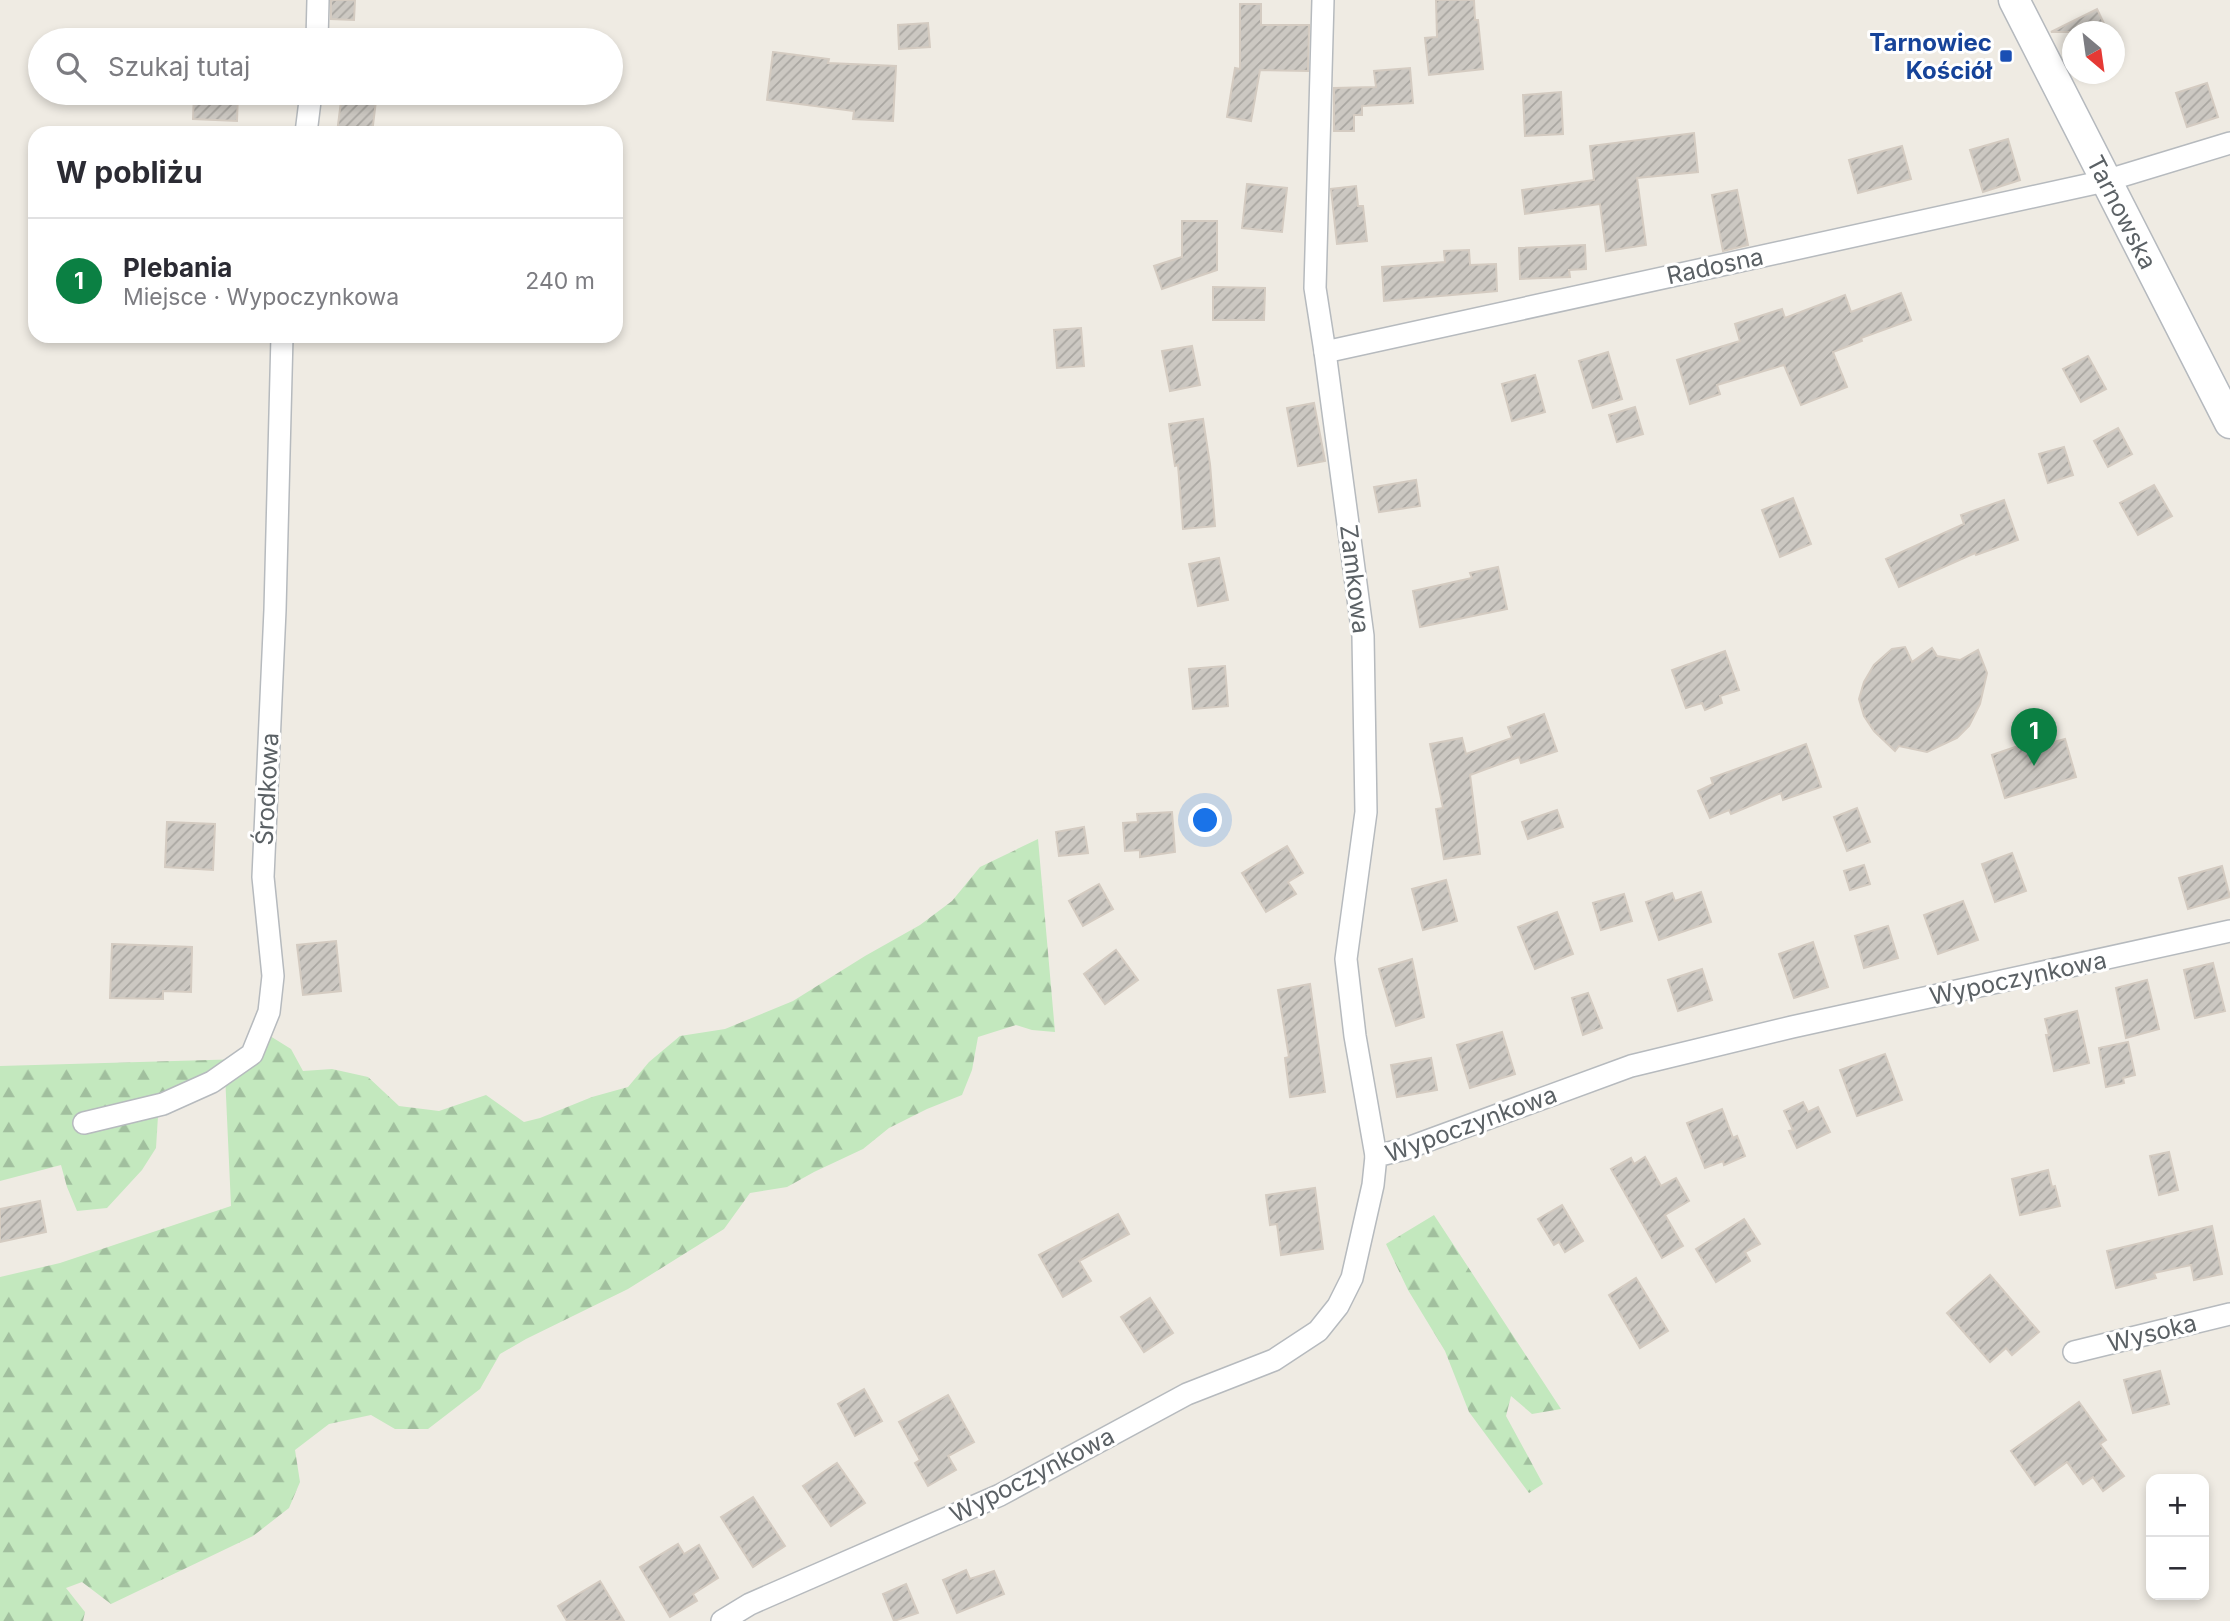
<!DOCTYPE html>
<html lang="pl">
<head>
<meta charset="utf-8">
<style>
  :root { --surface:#fff; --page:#f2f2f3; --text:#2b2b33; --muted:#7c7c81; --line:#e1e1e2; --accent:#0b8043 }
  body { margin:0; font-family:Inter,sans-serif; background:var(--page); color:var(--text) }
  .controls { position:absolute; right:21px; bottom:21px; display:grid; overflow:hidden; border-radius:14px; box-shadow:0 4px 10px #0003 }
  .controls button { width:63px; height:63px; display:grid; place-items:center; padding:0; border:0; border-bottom:2px solid var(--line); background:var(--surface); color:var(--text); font:35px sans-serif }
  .compass { position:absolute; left:2062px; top:21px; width:63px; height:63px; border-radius:50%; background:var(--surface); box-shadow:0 4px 10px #0003; rotate:151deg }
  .you { position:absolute; left:1206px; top:821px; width:24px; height:24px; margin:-18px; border:5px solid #fff; border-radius:50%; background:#1a73e8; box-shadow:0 0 0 10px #1a73e833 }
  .badge { display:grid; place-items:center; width:46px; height:46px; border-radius:50%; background:var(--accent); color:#fff; font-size:23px; font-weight:700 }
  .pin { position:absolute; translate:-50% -58px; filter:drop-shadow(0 2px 4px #0008) }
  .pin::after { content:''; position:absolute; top:37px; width:24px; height:21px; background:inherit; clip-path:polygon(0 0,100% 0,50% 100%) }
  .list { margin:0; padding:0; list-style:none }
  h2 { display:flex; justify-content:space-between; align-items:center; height:91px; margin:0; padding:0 28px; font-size:30px }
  h2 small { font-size:23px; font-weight:400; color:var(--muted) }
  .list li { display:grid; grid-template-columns:46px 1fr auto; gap:21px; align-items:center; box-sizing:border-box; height:126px; padding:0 28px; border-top:2px solid var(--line) }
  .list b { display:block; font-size:26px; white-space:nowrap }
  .list p { margin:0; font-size:23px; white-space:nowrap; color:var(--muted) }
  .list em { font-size:23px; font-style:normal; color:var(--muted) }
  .icon { flex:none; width:38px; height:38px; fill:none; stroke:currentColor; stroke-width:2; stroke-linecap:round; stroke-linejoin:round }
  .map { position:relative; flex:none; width:2230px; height:1621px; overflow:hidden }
  .search { position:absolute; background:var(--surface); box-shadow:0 4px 10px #0003; left:28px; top:28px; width:595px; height:77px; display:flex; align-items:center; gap:18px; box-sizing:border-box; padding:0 24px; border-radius:38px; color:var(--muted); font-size:26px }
  .panel { position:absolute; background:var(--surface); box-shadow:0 4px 10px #0003; left:28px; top:126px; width:595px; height:217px; border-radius:21px }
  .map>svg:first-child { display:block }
  .forest { fill:url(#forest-firs) }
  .building { fill:url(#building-hatch); stroke:#d4cbc1; stroke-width:2 }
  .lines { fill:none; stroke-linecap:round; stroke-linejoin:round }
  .minor-casing { stroke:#b6babe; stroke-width:24 }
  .secondary-casing { stroke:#b5b9be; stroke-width:33 }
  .minor { stroke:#fff; stroke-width:21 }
  .secondary { stroke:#fff; stroke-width:30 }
  .transit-dot { fill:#1a4fb4; stroke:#fff; stroke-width:2.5 }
  .labels { text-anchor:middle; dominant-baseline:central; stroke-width:6; stroke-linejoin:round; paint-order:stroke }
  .transit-label { font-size:24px; font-weight:bold; fill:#164399; stroke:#fff; text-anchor:end }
  .street-label { font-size:24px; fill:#5b6165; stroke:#fff }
</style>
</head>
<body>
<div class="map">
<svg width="2230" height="1621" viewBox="0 0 2230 1621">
  <defs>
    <pattern id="forest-firs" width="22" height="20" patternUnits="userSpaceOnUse" patternTransform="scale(1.75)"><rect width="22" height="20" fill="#c3e8be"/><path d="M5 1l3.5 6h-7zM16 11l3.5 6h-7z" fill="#a1bf9e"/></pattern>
    <pattern id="building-hatch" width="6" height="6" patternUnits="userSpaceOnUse" patternTransform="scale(1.75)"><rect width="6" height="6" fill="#ccc8c2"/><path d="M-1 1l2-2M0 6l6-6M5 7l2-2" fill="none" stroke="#a9a6a1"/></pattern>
  </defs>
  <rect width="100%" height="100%" fill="#efebe3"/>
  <g class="forest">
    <path d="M 1038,839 L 1055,1032 L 1032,1030 L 1016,1025 L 978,1037 L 972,1070 L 962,1095 L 927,1109 L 889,1128 L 863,1149 L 814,1172 L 787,1187 L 750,1193 L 724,1229 L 628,1289 L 526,1339 L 500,1354 L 480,1389 L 428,1429 L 395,1429 L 371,1415 L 329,1424 L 295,1450 L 300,1482 L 289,1508 L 253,1536 L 111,1604 L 82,1582 L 66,1588 L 85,1612 L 83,1621 L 0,1621 L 0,1277 L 60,1263 L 231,1206 L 225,1074 L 159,1100 L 156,1148 L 142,1170 L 107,1208 L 77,1211 L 67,1187 L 61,1165 L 0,1181 L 0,1066 L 244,1059 L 262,1031 L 291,1049 L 303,1071 L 332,1069 L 368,1077 L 399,1106 L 439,1111 L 486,1095 L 524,1122 L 540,1118 L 592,1097 L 628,1087 L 649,1062 L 680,1036 L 725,1029 L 793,1001 L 865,956 L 920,925 L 952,901 L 980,867 Z"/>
    <path d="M 1434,1215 L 1561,1409 L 1532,1414 L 1511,1396 L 1506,1416 L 1543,1484 L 1529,1493 L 1469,1412 L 1445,1351 L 1408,1290 L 1386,1244 Z"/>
  </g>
  <g class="building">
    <path d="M 331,0 L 355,0 L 354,20 L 331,19 Z"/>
    <path d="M 1436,0 L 1474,0 L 1475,20 L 1478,20 L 1483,69 L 1429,75 L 1425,38 L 1437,37 Z"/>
    <path d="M 1240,4 L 1261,4 L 1261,25 L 1309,25 L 1308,71 L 1260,70 L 1251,121 L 1227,117 L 1235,68 L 1240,69 Z"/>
    <path d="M 2097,9 L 2108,32 L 2051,32 Z"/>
    <path d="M 928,23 L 930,47 L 899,49 L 898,25 Z"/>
    <path d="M 773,52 L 829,59 L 828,63 L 896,66 L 893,121 L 853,119 L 854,111 L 767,100 Z"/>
    <path d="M 1410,68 L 1413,103 L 1362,106 L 1362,115 L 1354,115 L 1354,131 L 1334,131 L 1334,88 L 1376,87 L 1374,71 Z"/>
    <path d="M 2207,83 L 2218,117 L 2187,127 L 2176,93 Z"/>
    <path d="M 1561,92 L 1563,134 L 1525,136 L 1523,95 Z"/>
    <path d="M 194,93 L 238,93 L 237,121 L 193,119 Z"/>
    <path d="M 342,93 L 377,93 L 372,133 L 337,133 Z"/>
    <path d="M 1694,133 L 1698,172 L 1637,178 L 1646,245 L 1606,251 L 1600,204 L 1525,214 L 1522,190 L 1594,180 L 1590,146 Z"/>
    <path d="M 2008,139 L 2020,180 L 1983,192 L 1970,150 Z"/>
    <path d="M 1902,146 L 1911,179 L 1858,193 L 1849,160 Z"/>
    <path d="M 1247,184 L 1287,188 L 1282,232 L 1242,228 Z"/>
    <path d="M 1356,186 L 1358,206 L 1363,206 L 1367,241 L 1337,244 L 1331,189 Z"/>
    <path d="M 1737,190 L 1748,245 L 1723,251 L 1712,195 Z"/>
    <path d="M 1182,221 L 1217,221 L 1217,270 L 1162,289 L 1154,266 L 1182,257 Z"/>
    <path d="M 1585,245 L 1586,269 L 1569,270 L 1570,277 L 1520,279 L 1519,248 Z"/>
    <path d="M 1469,250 L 1470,265 L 1496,264 L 1497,291 L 1384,301 L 1382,267 L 1445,262 L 1444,251 Z"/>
    <path d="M 1213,287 L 1265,288 L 1264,320 L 1213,320 Z"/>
    <path d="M 1901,293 L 1911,320 L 1861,338 L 1862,341 L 1833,352 L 1847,387 L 1801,405 L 1784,365 L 1717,385 L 1720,394 L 1690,404 L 1677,360 L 1740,341 L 1735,324 L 1782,309 L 1785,318 L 1845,295 L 1851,312 Z"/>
    <path d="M 1081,328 L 1084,366 L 1057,368 L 1054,330 Z"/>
    <path d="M 1192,346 L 1200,385 L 1170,391 L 1162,351 Z"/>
    <path d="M 1608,352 L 1622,399 L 1593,408 L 1579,361 Z"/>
    <path d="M 2088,356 L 2106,389 L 2081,402 L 2063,369 Z"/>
    <path d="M 1535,375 L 1545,412 L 1512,421 L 1502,384 Z"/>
    <path d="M 1314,403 L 1325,461 L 1298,466 L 1287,408 Z"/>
    <path d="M 1635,407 L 1643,434 L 1617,442 L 1609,415 Z"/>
    <path d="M 1203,419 L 1210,464 L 1215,526 L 1183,529 L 1178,465 L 1175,466 L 1169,424 Z"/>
    <path d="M 2118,428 L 2132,454 L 2108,467 L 2094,441 Z"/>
    <path d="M 2064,447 L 2073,475 L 2048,483 L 2039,454 Z"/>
    <path d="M 1416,480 L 1420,506 L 1379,512 L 1374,487 Z"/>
    <path d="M 2154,485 L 2172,516 L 2138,535 L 2120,503 Z"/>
    <path d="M 1793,498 L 1811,544 L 1780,557 L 1762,510 Z"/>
    <path d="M 2004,500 L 2018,540 L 1976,555 L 1975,553 L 1899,587 L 1886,559 L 1964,524 L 1961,515 Z"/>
    <path d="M 1219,558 L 1228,600 L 1198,606 L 1189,564 Z"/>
    <path d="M 1498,567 L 1507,609 L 1420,627 L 1413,591 L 1472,578 L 1470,573 Z"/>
    <path d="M 1905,647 L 1912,662 L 1932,648 L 1937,656 L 1960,660 L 1978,650 L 1987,673 L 1980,704 L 1969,726 L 1957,738 L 1927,752 L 1899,746 L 1895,751 L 1874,731 L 1864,716 L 1859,699 L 1864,682 L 1874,665 L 1892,649 Z"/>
    <path d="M 1725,651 L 1739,690 L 1720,696 L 1722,703 L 1705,710 L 1702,703 L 1686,708 L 1672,670 Z"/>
    <path d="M 1225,666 L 1228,706 L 1193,709 L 1189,669 Z"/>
    <path d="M 1544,714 L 1557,751 L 1521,763 L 1519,757 L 1470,775 L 1480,854 L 1444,859 L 1436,809 L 1443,808 L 1430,744 L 1462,738 L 1466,754 L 1512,738 L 1508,727 Z"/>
    <path d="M 2034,723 L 2042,724 L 2050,743 L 2065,739 L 2076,777 L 2005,798 L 1992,755 L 2027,743 L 2025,730 Z"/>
    <path d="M 1806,744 L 1821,787 L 1783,800 L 1781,793 L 1731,814 L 1729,810 L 1710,818 L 1698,791 L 1713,784 L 1711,778 Z"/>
    <path d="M 1857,808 L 1870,842 L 1847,851 L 1834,817 Z"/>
    <path d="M 1557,810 L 1563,827 L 1528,839 L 1522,822 Z"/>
    <path d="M 1172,812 L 1175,852 L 1140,857 L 1140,850 L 1125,851 L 1123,823 L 1138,822 L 1137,814 Z"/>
    <path d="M 167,822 L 215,824 L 213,870 L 165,867 Z"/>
    <path d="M 1084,827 L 1088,853 L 1059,856 L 1056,832 Z"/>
    <path d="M 1287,846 L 1303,873 L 1288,882 L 1296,894 L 1266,912 L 1242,873 Z"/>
    <path d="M 2012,853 L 2026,891 L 1995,902 L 1982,864 Z"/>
    <path d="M 1864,865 L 1870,884 L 1850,890 L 1844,871 Z"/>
    <path d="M 2222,866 L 2230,897 L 2188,909 L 2179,878 Z"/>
    <path d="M 1446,880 L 1457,921 L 1423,930 L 1412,889 Z"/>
    <path d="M 1099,884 L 1113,909 L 1083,926 L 1069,901 Z"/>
    <path d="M 1701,892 L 1711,922 L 1659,940 L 1646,902 L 1672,893 L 1675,901 Z"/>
    <path d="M 1624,894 L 1632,921 L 1601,930 L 1593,903 Z"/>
    <path d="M 1963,901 L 1978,940 L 1938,954 L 1924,915 Z"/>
    <path d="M 1557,912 L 1573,954 L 1535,969 L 1518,927 Z"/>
    <path d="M 1888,926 L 1898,958 L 1864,968 L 1855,936 Z"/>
    <path d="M 336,941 L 341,991 L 303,995 L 297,945 Z"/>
    <path d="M 1813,942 L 1828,987 L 1794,998 L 1779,954 Z"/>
    <path d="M 112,944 L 192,947 L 191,992 L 163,991 L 163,999 L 110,998 Z"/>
    <path d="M 1116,950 L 1138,980 L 1105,1004 L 1084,974 Z"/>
    <path d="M 1412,959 L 1424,1017 L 1396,1026 L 1379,969 Z"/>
    <path d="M 2213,963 L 2225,1011 L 2195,1018 L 2184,970 Z"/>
    <path d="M 1702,969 L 1712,1000 L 1678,1011 L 1668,980 Z"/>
    <path d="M 2147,980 L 2159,1029 L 2126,1038 L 2116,988 Z"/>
    <path d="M 1310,984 L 1325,1092 L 1290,1097 L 1285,1058 L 1289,1057 L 1278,990 Z"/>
    <path d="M 1588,993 L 1602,1028 L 1583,1035 L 1572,998 Z"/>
    <path d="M 2077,1011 L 2089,1063 L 2054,1071 L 2046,1035 L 2049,1035 L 2045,1019 Z"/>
    <path d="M 1502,1032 L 1515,1074 L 1470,1088 L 1457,1045 Z"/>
    <path d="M 2128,1042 L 2135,1075 L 2123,1078 L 2124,1083 L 2106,1087 L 2099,1048 Z"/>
    <path d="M 1885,1054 L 1902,1100 L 1857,1116 L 1840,1070 Z"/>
    <path d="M 1431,1058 L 1437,1090 L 1397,1097 L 1391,1065 Z"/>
    <path d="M 1803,1102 L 1808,1112 L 1818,1107 L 1830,1132 L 1797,1148 L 1789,1131 L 1793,1130 L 1784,1111 Z"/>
    <path d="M 1722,1109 L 1733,1138 L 1737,1136 L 1745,1156 L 1724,1165 L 1723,1161 L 1705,1168 L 1687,1123 Z"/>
    <path d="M 2169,1152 L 2178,1190 L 2159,1195 L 2150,1156 Z"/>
    <path d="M 1645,1157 L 1661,1186 L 1676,1178 L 1689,1201 L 1665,1215 L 1683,1246 L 1662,1258 L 1611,1169 L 1631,1158 L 1634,1164 Z"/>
    <path d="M 2048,1170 L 2052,1187 L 2055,1186 L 2060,1206 L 2020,1215 L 2012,1179 Z"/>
    <path d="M 1315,1188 L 1323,1249 L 1281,1255 L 1277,1224 L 1270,1225 L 1266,1195 Z"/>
    <path d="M 40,1201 L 46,1232 L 0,1242 L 0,1209 Z"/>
    <path d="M 1562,1205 L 1583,1241 L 1565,1252 L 1559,1242 L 1554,1245 L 1538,1219 Z"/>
    <path d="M 1118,1214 L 1129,1234 L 1079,1261 L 1091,1281 L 1063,1297 L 1039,1255 Z"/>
    <path d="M 1744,1219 L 1760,1244 L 1745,1252 L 1750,1261 L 1716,1282 L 1696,1249 Z"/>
    <path d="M 2212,1226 L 2222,1274 L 2194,1280 L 2191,1265 L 2154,1273 L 2156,1278 L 2116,1288 L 2107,1251 Z"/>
    <path d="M 1990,1275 L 2039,1332 L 2012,1355 L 2006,1348 L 1990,1362 L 1947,1313 Z"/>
    <path d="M 1636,1278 L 1668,1331 L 1640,1348 L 1609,1295 Z"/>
    <path d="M 1150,1298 L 1173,1333 L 1144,1352 L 1121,1317 Z"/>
    <path d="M 2160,1371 L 2169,1404 L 2133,1413 L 2124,1380 Z"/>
    <path d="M 864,1389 L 882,1421 L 855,1436 L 838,1404 Z"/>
    <path d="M 948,1395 L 974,1442 L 948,1456 L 956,1470 L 928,1486 L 915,1463 L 920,1460 L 899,1422 Z"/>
    <path d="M 2079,1402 L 2106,1440 L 2100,1444 L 2124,1476 L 2103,1491 L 2093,1477 L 2083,1484 L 2067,1462 L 2035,1485 L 2011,1451 Z"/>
    <path d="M 837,1463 L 865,1503 L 831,1526 L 803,1486 Z"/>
    <path d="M 753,1497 L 785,1546 L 753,1567 L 721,1517 Z"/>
    <path d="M 678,1544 L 684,1554 L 699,1545 L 718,1578 L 693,1594 L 697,1601 L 670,1617 L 640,1567 Z"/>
    <path d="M 966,1570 L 970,1579 L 994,1571 L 1004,1594 L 957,1613 L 943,1580 Z"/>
    <path d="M 600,1581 L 624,1621 L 567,1621 L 558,1606 Z"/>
    <path d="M 906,1584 L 918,1613 L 894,1621 L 883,1594 Z"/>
  </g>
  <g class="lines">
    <g class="minor-casing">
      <g id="minor">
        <path d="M 1323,0 L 1315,288 L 1325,352 L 1363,636 L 1366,812 L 1346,959 L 1355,1036 L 1376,1156"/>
        <path d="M 317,40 L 318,0"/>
        <path d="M 306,133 L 311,93"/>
        <path d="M 1325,352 L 2105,181 L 2230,143"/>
        <path d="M 84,1123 L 163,1104 L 212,1082 L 252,1054 L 269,1012 L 273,976 L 263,877 L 275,610 L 282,336"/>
        <path d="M 2074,1352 L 2230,1314"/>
        <path d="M 722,1621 L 750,1604 L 1000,1495 L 1187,1394 L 1274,1360 L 1318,1331 L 1338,1306 L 1352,1278 L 1373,1185 L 1376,1156 L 1405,1149 L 1631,1066 L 1792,1027 L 2230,931"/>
      </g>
    </g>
    <g class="secondary-casing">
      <g id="secondary">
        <path id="s1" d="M 2014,0 L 2230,423"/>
      </g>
    </g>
    <use href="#minor" class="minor"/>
    <use href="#secondary" class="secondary"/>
  </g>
  <rect class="transit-dot" x="1999" y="49" width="14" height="14" rx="3.5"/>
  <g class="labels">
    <g class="transit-label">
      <text x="1992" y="42">Tarnowiec<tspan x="1992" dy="28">Kościół</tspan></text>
    </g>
    <g class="street-label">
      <text stroke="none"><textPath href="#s1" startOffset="238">Tarnowska</textPath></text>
      <text transform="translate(1715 266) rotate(-12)">Radosna</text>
      <text transform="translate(1355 579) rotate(83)">Zamkowa</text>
      <text transform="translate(267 789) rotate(-87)">Środkowa</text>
      <text transform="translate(2018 978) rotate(-12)">Wypoczynkowa</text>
      <text transform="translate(1471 1124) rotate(-20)">Wypoczynkowa</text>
      <text transform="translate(2152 1333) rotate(-14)">Wysoka</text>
      <text transform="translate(1032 1475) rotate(-27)">Wypoczynkowa</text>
    </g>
  </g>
</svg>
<div class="controls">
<button>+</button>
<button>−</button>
</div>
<svg class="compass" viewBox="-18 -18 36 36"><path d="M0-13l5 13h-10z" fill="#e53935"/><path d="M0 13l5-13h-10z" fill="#7c7c81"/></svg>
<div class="you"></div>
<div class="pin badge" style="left:2034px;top:766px">1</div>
<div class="search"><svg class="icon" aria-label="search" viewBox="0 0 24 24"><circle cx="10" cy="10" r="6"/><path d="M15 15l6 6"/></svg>Szukaj tutaj</div>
<section class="panel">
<h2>W pobliżu<small></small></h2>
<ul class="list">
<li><span class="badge">1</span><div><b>Plebania</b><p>Miejsce · Wypoczynkowa</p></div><em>240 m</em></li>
</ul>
</section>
</div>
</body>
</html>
